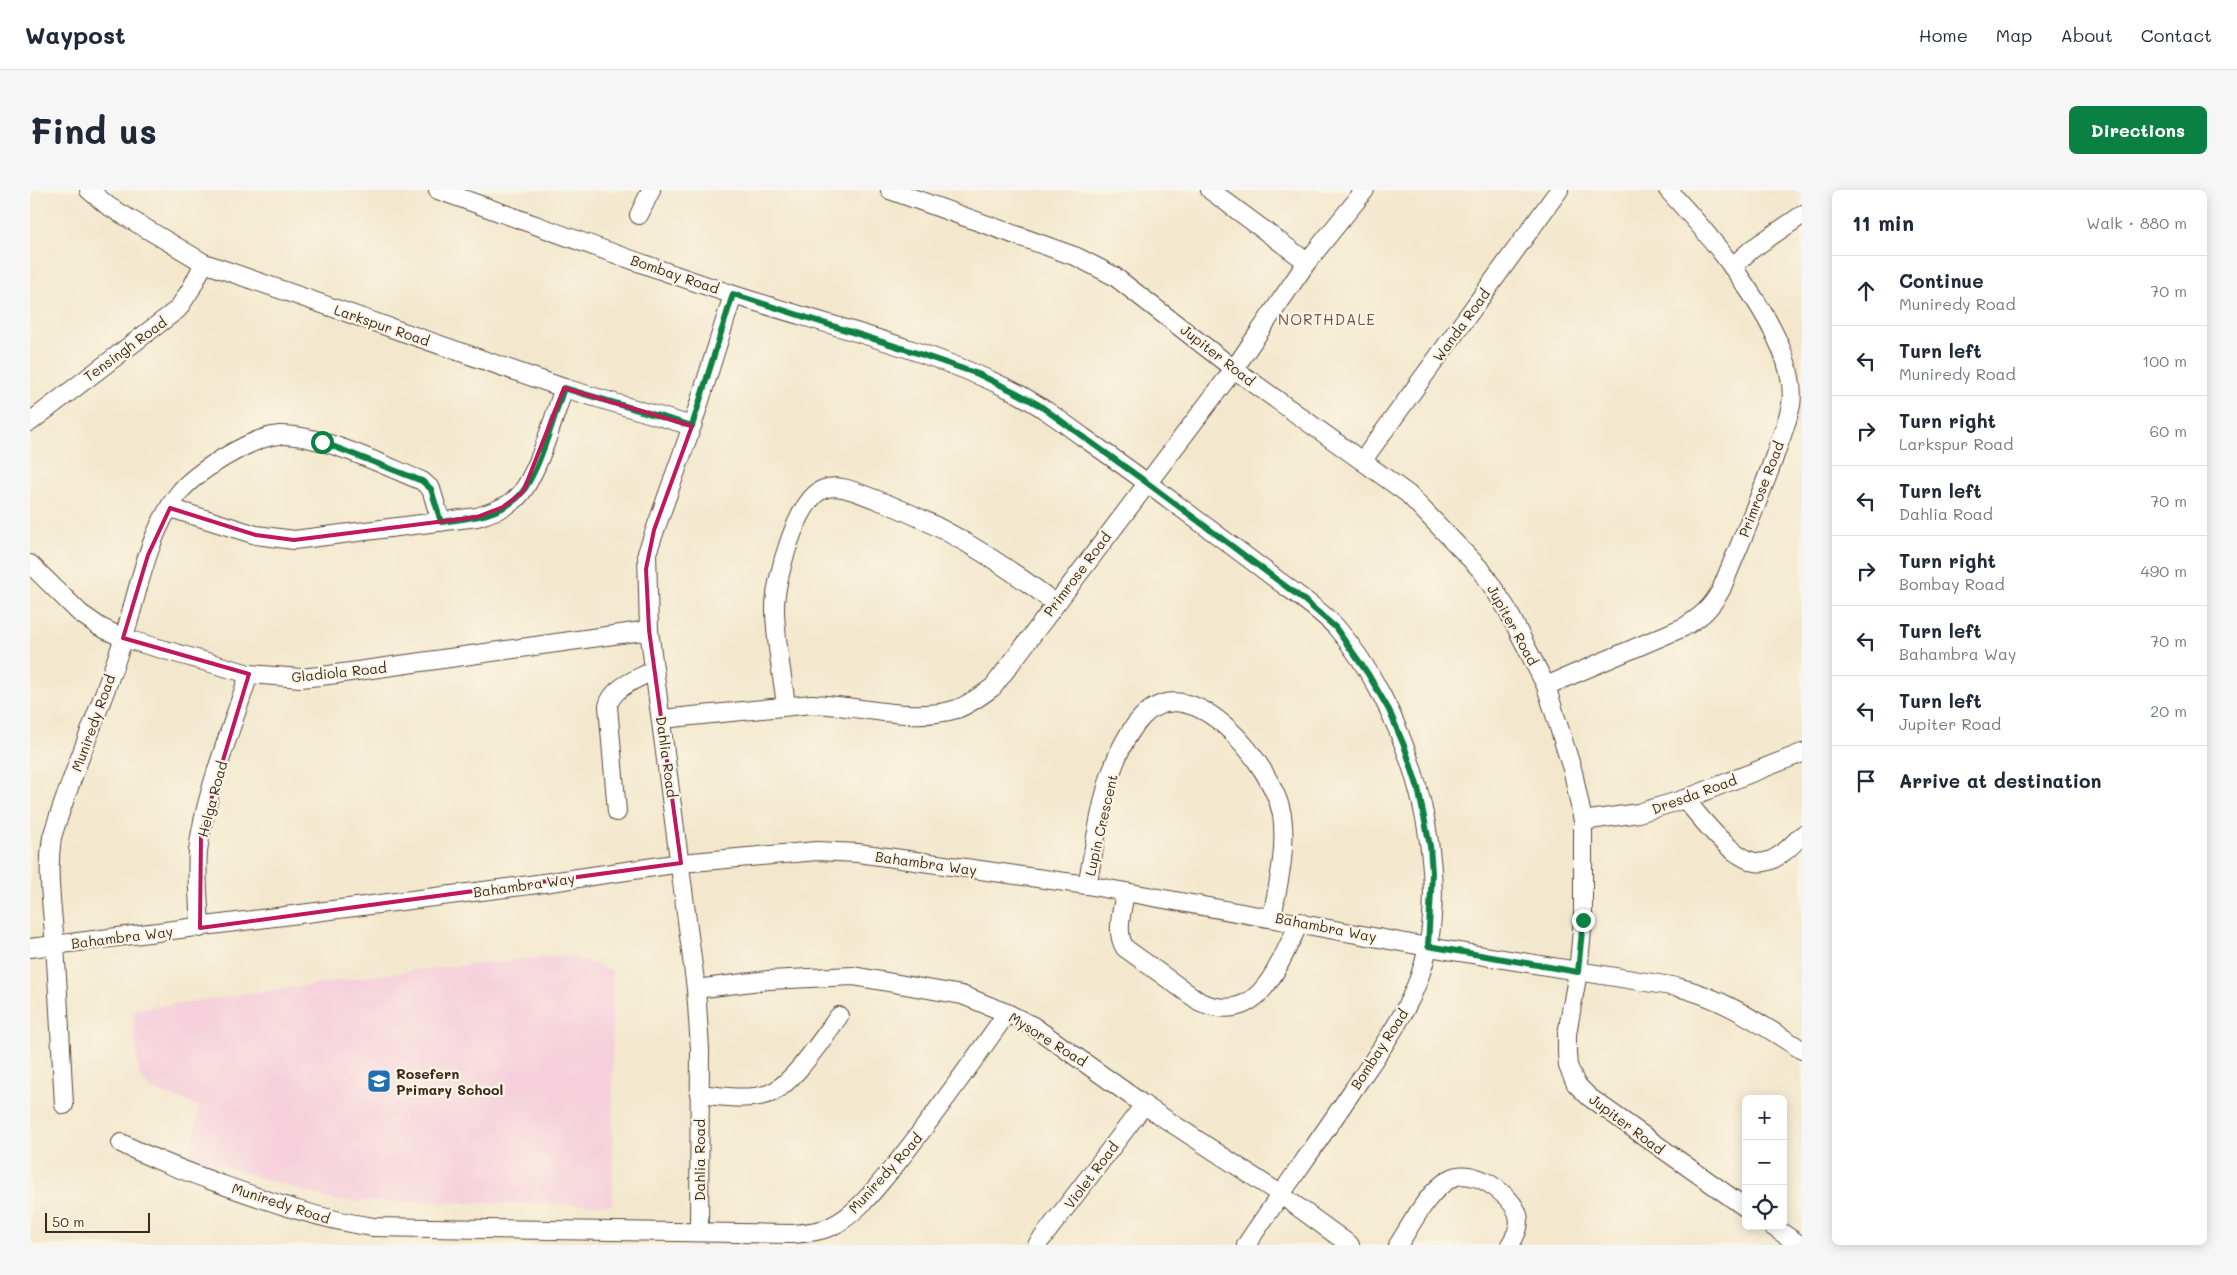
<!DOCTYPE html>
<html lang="en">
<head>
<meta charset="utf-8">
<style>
  :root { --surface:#fff; --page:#f6f6f7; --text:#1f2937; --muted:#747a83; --line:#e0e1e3; --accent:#0b8043 }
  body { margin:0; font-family:Mali,sans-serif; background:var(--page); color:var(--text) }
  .controls { position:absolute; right:15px; bottom:15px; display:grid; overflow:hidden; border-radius:8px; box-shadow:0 2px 12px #0003 }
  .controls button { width:45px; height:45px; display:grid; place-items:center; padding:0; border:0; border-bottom:1px solid var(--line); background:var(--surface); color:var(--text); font:25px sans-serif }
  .scale { position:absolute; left:15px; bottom:12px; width:105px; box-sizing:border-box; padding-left:5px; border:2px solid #3b2a1e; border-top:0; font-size:14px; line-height:18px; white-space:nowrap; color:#3b2a1e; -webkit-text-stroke:4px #fcf5e5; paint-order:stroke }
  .stop { position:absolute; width:15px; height:15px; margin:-11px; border:4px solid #0b8043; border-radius:50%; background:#fff }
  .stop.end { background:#0b8043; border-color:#fff; box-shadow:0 1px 5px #0008 }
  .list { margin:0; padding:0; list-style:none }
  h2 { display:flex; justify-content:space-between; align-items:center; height:65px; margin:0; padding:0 20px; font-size:21px }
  h2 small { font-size:16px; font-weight:400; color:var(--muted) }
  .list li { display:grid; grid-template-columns:32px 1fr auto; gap:15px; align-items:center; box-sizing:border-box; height:70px; padding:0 20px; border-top:1px solid var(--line) }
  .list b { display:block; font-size:19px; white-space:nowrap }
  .list p { margin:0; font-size:16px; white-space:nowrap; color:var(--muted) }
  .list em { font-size:16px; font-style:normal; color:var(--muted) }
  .icon { flex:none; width:28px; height:28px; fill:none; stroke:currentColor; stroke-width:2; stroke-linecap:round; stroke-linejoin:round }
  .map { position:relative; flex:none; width:1772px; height:1055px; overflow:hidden; border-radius:8px }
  header { display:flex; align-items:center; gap:30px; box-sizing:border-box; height:70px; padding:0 25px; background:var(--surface); border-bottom:1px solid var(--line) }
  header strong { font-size:24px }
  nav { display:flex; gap:28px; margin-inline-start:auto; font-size:18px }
  .intro { display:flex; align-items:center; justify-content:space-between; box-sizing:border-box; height:120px; padding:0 30px }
  h1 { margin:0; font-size:35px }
  .button { padding:12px 22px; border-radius:8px; background:var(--accent); color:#fff; font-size:18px; font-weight:700 }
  main { display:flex; gap:30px; padding:0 30px }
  aside { flex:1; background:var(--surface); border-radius:8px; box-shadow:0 2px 12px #0003 }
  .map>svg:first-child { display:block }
  .built { fill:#f5cfdb }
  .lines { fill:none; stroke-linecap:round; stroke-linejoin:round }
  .minor-casing { stroke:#574638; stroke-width:20 }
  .minor { stroke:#fff; stroke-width:18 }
  .route { stroke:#0b8043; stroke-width:6 }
  .marked { fill:none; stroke:#c2185b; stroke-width:4; stroke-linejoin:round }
  .labels { text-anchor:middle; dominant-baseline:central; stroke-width:4.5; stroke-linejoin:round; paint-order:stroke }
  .street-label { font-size:14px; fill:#3b2a1e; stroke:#fcf5e5 }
  .poi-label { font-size:14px; font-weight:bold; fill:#3b2a1e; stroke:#fcf5e5; text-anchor:start }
  .neighbourhood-label { font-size:15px; letter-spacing:1px; fill:#765254; stroke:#fcf5e5 }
</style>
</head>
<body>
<header>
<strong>Waypost</strong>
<nav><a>Home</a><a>Map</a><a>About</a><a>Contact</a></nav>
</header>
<div class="intro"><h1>Find us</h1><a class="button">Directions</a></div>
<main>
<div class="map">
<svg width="1772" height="1055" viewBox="0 0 1772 1055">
  <rect width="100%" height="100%" fill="#fcf5e5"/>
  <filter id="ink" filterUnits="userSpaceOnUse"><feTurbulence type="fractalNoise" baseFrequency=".02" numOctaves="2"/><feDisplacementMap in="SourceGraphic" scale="10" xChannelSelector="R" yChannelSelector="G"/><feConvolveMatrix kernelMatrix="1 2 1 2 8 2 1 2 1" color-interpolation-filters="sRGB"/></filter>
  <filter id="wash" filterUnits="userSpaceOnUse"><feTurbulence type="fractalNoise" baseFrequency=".0096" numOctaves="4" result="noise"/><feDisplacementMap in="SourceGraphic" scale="20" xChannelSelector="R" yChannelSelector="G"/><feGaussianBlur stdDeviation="1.12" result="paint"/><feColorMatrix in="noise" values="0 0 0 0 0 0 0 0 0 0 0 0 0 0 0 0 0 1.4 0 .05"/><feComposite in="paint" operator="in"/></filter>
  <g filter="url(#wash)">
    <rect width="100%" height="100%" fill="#f3e8cd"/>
    <path class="built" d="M 537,765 L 582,780 L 583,1015 L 306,1011 L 160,966 L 169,916 L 120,899 L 109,884 L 102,820 L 386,780 Z"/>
  </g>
  <g filter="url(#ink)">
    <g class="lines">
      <g class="minor-casing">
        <g id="minor">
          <path d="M 59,0 L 78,16 L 174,73 L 534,198 L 662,236"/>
          <path d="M 408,0 C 507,35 606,73 707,106 C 798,135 895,158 981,200 C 1007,213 1030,230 1053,247 C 1083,268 1114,290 1143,312 C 1178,338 1212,363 1246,389 C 1266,404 1289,419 1306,437 C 1374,515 1418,655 1398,757 C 1387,812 1354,855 1323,900 C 1288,952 1251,1003 1216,1055"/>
          <path d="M 860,0 L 1047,67 L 1084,86 L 1204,179 L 1378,304 L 1452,381 L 1477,419 L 1516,496 L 1543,582 L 1553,631 L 1553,730 L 1548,782 L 1537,844 L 1537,863 L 1538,876 L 1546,894 L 1559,907 L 1716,1018"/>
          <path d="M 1180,0 L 1277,72"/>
          <path d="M 609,25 L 621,0"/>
          <path d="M 1702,77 L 1722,59 L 1772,25"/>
          <path d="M 0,232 L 148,119 L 161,99 L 174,73"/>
          <path d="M 1333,270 L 1529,0"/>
          <path d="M 140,318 L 226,345 L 264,350 L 447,327 C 459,323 473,319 483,311 C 505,296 524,226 534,198"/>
          <path d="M 0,374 L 50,423 L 70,437 L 93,448 L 219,484 L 271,488 L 299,485 L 619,440"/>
          <path d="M 1516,496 L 1654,437 C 1671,427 1681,418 1691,400 C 1710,353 1731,307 1747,259 C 1752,245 1758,230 1761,215 C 1771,151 1680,45 1638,0"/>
          <path d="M 756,515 C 752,483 745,450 745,417 C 745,390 767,308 794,299 C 811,293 830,304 845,309 C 912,334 968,370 1025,413"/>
          <path d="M 632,529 L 782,514 C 829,515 881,533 927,519 C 940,514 952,505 963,497 L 1204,179 L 1277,72 L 1335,0"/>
          <path d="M 1655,609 C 1670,627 1708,678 1735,672 C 1749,669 1762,655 1772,645"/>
          <path d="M 587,622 L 578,516 C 582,497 608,489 624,480"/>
          <path d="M 1553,631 L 1608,623 L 1655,609 L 1772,563"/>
          <path d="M 1057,695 C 1068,643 1074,567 1112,527 C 1163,474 1244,578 1252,625 C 1257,659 1248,695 1242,727"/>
          <path d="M 1095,703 C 1092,721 1085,743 1095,758 L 1170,812 C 1231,837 1247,775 1270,732"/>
          <path d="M 170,738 C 169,712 166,686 168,661 C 174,606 202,538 219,484"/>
          <path d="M 0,758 L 500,695 L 651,673 L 787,661 L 828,663 L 1057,695 L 1398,757 L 1647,797 C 1694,808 1732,835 1772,860"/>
          <path d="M 666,799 L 738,790 L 823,786 L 932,805 L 977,823 L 1003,836 L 1114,915 L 1250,1004 L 1320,1055"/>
          <path d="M 669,904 C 692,906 715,911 738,904 C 761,897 794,846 809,826"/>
          <path d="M 34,915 C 31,862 29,810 25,758 C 23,720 16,685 22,647 C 43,580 72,515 94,447 C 109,399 117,345 149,303 C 165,282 222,247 249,245 C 291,244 353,275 392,291 L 401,299 L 411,332"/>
          <path d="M 91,953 C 124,970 158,982 193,995 C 244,1013 289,1029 343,1037 L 763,1044 C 775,1043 788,1042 800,1037 C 827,1025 847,996 866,974 C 905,925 941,874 977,823"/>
          <path d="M 1742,1036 L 1770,1055"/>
          <path d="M 669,1042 L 670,859 L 666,799 L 619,440 L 617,363 L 662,236 L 703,105"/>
          <path d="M 1007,1055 L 1114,915"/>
          <path d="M 1368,1055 C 1382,1034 1397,1002 1420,989 C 1442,976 1478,1002 1487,1022 C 1492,1034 1486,1045 1480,1055"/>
        </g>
      </g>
      <use href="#minor" class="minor"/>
    </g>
  </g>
  <g class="lines" filter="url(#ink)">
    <path class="route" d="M 292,252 L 392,291 L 401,299 L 411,332 C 436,328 464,327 485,310 C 507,292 524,226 534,198 L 662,236 L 703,104 L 884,162 L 948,184 L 985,202 L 1009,215 L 1116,292 L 1274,410 L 1305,437 L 1338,484 L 1359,520 L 1375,558 L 1388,598 L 1400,656 L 1402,683 L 1398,756 L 1548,782 L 1553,730"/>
  </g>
  <path class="marked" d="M 534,198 L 662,236 L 624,340 L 616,379 L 619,440 L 651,673 L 170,738 L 171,643 L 219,484 L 93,448 L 118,365 L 140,318 L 226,345 L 264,350 L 447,327 L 473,317 L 493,302 Z"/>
  <defs>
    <g id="school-square" transform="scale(1.25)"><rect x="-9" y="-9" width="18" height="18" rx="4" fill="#1f6fb2" stroke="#fcf5e5"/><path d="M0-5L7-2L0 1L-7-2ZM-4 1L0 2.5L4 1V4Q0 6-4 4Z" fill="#fff"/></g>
  </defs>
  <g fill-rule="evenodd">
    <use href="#school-square" x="349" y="891"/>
  </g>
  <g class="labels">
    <g class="street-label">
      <text transform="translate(645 84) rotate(19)">Bombay Road</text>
      <text transform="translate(352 135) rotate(19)">Larkspur Road</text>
      <text transform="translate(1431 135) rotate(-54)">Wanda Road</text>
      <text transform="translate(95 159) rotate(-36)">Tensingh Road</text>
      <text transform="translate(1188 165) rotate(38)">Jupiter Road</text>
      <text transform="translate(1731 299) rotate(-69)">Primrose Road</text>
      <text transform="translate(1047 384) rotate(-53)">Primrose Road</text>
      <text transform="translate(1483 435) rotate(61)">Jupiter Road</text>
      <text transform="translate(309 482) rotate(-6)">Gladiola Road</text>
      <text transform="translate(63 533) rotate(-70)">Muniredy Road</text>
      <text transform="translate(637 567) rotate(82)">Dahlia Road</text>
      <text transform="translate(1664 604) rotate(-20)">Dresda Road</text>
      <text transform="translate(182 609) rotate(-75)">Helga Road</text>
      <text transform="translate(1071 635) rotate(-77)">Lupin Crescent</text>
      <text transform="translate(896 673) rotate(8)">Bahambra Way</text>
      <text transform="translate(494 695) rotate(-8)">Bahambra Way</text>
      <text transform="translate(1296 737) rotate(11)">Bahambra Way</text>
      <text transform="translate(92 747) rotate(-7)">Bahambra Way</text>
      <text transform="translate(1018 849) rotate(32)">Mysore Road</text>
      <text transform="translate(1349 859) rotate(-57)">Bombay Road</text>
      <text transform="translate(1597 934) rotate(37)">Jupiter Road</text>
      <text transform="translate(669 970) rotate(-90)">Dahlia Road</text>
      <text transform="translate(855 983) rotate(-48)">Muniredy Road</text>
      <text transform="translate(1061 985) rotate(-53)">Violet Road</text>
      <text transform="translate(251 1013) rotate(18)">Muniredy Road</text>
    </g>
    <g class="poi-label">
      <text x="366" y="883">Rosefern<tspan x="366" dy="16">Primary School</tspan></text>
    </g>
    <g class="neighbourhood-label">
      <text x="1297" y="129">NORTHDALE</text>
    </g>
  </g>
</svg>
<div class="controls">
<button>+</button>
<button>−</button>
<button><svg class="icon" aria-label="locate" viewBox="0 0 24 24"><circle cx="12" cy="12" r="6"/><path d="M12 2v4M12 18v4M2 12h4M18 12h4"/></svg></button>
</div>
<div class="scale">50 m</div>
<div class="stop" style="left:292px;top:252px"></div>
<div class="stop end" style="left:1553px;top:730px"></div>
</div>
<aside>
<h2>11 min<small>Walk · 880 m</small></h2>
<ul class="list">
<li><svg class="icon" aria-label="ahead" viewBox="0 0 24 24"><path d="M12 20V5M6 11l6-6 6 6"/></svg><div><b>Continue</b><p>Muniredy Road</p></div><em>70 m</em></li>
<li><svg class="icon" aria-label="left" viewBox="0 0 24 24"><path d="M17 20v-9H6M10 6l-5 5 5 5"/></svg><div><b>Turn left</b><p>Muniredy Road</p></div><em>100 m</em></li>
<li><svg class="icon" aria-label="right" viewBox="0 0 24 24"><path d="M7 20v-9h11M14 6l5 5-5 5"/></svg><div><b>Turn right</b><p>Larkspur Road</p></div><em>60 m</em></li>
<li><svg class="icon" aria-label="left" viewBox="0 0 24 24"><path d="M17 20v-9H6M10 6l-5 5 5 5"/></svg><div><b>Turn left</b><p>Dahlia Road</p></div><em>70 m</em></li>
<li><svg class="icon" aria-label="right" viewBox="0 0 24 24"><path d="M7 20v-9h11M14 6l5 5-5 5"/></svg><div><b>Turn right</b><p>Bombay Road</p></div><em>490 m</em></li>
<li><svg class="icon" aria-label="left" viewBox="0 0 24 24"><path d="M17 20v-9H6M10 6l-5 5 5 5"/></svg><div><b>Turn left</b><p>Bahambra Way</p></div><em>70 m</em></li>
<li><svg class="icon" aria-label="left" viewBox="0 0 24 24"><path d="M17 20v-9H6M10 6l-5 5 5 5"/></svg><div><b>Turn left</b><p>Jupiter Road</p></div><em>20 m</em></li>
<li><svg class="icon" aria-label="arrive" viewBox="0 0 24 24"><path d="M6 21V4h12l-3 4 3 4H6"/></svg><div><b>Arrive at destination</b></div></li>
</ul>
</aside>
</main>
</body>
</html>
